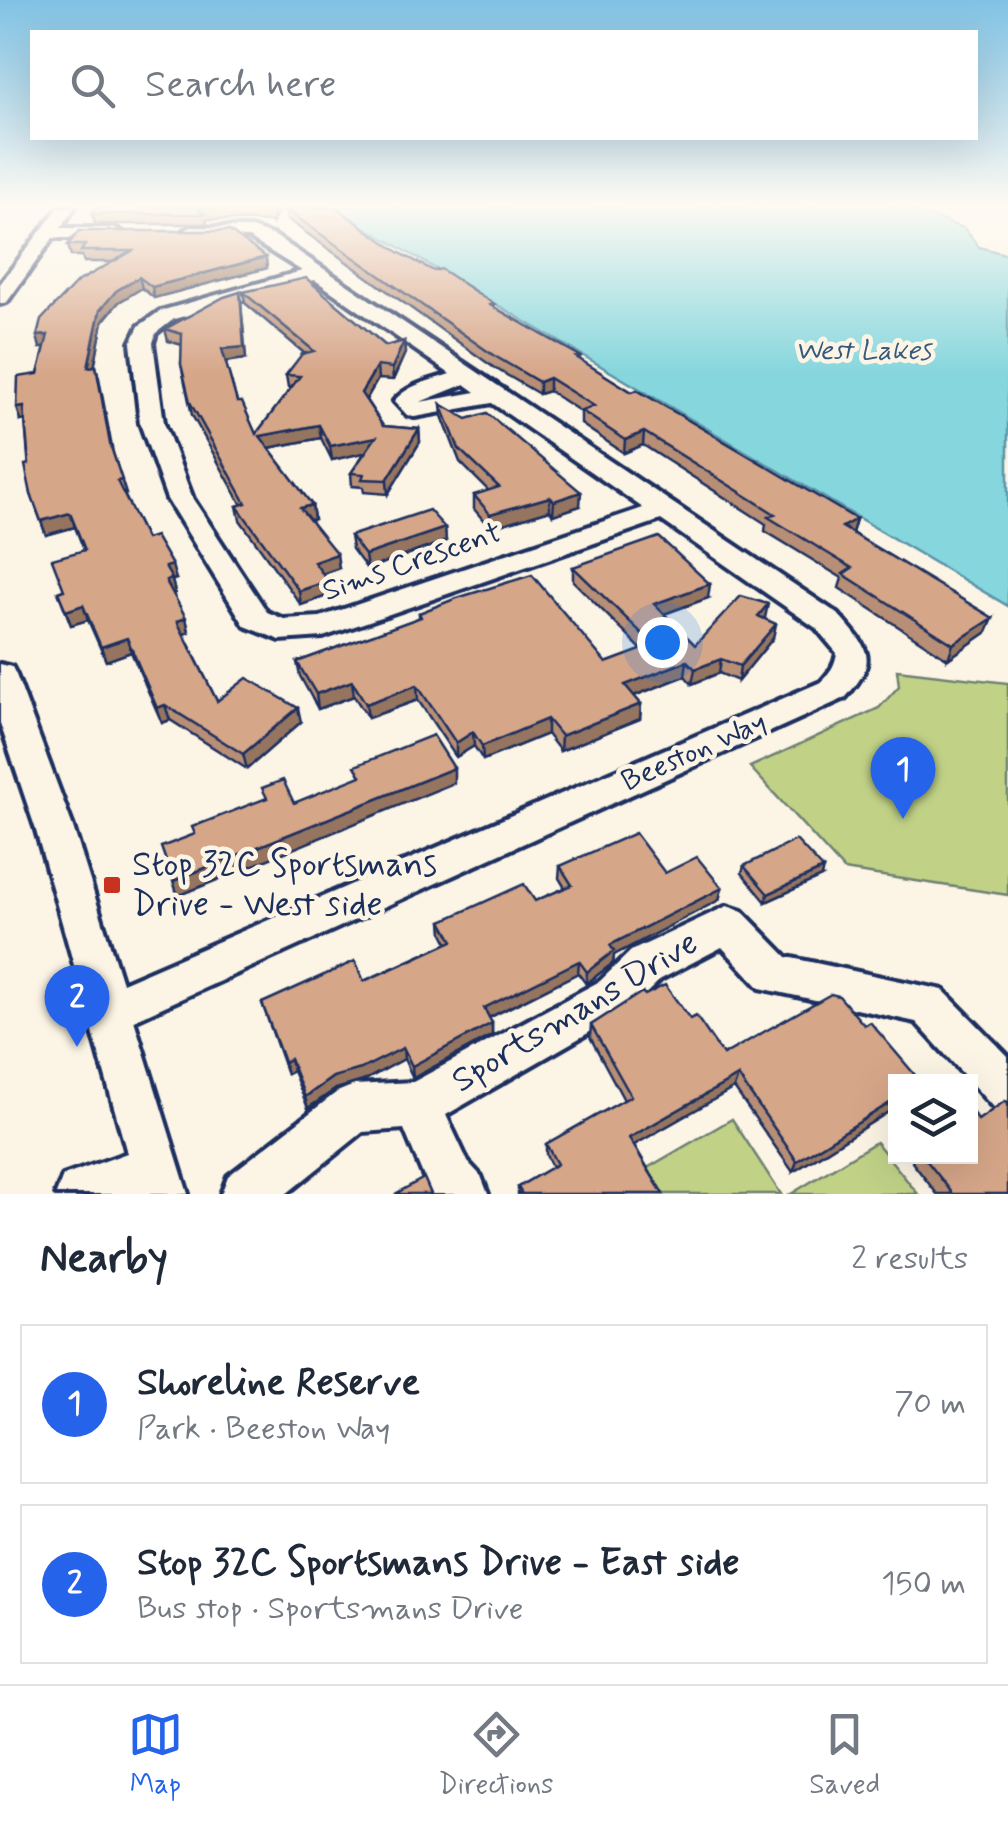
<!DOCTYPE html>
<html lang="en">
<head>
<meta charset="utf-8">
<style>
  :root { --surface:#fff; --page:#f2f2f3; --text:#1f2937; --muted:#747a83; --line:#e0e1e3; --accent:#2563eb }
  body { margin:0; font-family:Mynerve,sans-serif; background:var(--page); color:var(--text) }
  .controls { position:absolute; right:30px; bottom:30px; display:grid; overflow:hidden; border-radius:0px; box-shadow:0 10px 40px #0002 }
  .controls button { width:90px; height:90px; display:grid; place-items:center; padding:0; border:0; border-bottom:2px solid var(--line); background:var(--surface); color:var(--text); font:50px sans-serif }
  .you { position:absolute; left:662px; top:642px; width:35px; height:35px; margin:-25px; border:8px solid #fff; border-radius:50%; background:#1a73e8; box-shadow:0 0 0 15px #1a73e833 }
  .badge { display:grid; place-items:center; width:65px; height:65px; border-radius:50%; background:var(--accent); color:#fff; font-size:32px; font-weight:700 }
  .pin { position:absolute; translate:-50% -82px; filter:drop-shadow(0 2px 5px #0008) }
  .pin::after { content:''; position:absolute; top:52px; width:35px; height:30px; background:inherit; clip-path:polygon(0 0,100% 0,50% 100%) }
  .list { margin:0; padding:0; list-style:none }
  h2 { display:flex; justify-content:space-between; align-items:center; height:130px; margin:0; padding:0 40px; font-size:42px }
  h2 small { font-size:32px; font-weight:400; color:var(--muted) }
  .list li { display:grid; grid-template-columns:65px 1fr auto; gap:30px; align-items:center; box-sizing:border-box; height:160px; margin:0 20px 20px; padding:0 20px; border:2px solid var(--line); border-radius:0px }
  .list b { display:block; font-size:38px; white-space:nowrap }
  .list p { margin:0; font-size:32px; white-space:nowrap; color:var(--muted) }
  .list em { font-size:32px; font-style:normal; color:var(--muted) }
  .icon { flex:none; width:55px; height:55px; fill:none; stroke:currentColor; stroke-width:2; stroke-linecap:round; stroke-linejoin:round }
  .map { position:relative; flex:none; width:1008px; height:1194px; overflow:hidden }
  .search { position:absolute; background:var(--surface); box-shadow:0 10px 40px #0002; left:30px; right:30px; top:30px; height:110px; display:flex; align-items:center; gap:25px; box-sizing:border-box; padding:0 35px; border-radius:0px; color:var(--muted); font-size:38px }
  .sheet { height:490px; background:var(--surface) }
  nav { display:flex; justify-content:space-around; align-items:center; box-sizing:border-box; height:140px; border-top:2px solid var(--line); background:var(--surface); font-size:28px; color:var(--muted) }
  nav a { display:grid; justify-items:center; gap:5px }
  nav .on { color:var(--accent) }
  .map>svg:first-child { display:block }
  .green { fill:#c1d287; stroke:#6e8072; stroke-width:2.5 }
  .water { fill:#85d6dd; stroke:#5b93aa; stroke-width:2.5 }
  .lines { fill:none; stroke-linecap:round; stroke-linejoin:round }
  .minor-casing { stroke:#1b2f5e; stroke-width:8 }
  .minor { fill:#fcf5e5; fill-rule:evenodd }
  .wall { fill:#b88f76; stroke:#1b2f5e; stroke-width:2.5 }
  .shaded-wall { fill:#967460; stroke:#1b2f5e; stroke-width:2.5 }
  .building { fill:#d6a689; stroke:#1b2f5e; stroke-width:2.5 }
  .poi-dot { fill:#c8321e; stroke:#fcf5e5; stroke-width:4 }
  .labels { text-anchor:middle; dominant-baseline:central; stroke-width:9; stroke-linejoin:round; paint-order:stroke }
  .far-water-label { font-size:28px; font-style:italic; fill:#36597e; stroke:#fcf5e5 }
  .street-label { font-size:30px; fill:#1b2f5e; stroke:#fcf5e5 }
  .near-poi-label { font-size:35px; fill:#1b2f5e; stroke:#fcf5e5; text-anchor:start }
  .near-street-label { font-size:35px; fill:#1b2f5e; stroke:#fcf5e5 }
</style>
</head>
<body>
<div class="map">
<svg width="1008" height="1194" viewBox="0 0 1008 1194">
  <rect width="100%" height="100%" fill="#fcf5e5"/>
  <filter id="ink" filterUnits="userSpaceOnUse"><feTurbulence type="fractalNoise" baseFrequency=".01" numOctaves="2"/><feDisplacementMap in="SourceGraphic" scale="20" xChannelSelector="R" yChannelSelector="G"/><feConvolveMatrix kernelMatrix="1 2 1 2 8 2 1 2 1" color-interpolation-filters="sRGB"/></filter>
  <g filter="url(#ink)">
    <g class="green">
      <path d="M 897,670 L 1008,683 L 1008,895 L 844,870 L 750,767 L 879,708 L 899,686 Z"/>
      <path d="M 732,1119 L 781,1194 L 659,1194 L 644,1170 Z"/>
      <path d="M 876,1142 L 918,1194 L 791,1194 Z"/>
    </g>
    <path class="water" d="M 331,207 L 902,207 L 964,228 L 979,247 L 1008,255 L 1008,606 Z"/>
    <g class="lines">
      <g class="minor-casing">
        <g id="minor">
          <path d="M 59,207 L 75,207 L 61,228 L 115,228 L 124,233 L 115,238 L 53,238 L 7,302 L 0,304 L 0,284 Z"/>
          <path d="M 191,227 L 251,228 L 275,236 L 838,614 C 869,649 880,659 845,698 L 134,1020 L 188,1194 L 56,1194 L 63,1176 L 127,1153 L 35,827 L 0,723 L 0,664 L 12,667 L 16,675 L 73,827 L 122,983 L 821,682 C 830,672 835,666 837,653 L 816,628 L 661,520 L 323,637 L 280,640 L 245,626 L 167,499 L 140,423 L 131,343 L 139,326 L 160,311 L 302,271 L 249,238 L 185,236 L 182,232 ZM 315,280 L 450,374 C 430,381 409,384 394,401 L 407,415 L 415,417 L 492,403 L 643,508 L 320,617 L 284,619 L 267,612 L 193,499 L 164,423 L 153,343 L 156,333 L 174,319 ZM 465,384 L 476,392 L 420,402 Z"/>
          <path d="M 727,906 L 742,911 L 787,957 L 943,990 L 1008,1056 L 1008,1113 L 992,1106 L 916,1022 L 760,988 L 722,947 L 661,979 L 630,1009 L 446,1115 L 468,1162 L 481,1176 L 488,1194 L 431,1194 L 404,1129 L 363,1132 L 286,1194 L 221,1194 L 228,1176 L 337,1092 L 354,1085 L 413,1082 L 600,981 L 631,951 Z"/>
        </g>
      </g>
      <use href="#minor" class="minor"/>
    </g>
    <g class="wall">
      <path d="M 97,207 L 280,207 L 273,222 L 206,219 L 207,224 L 95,224 L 92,214 Z"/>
      <path d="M 285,209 L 400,253 L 494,304 L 494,307 L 580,356 L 580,360 L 632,392 L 856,519 L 852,533 L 993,618 L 987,632 L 948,659 L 839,588 L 842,578 L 765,531 L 766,524 L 643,445 L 624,453 L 581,424 L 581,412 L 549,391 L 539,394 L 493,367 L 287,219 Z"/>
      <path d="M 79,231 L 267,268 L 154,298 L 142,288 L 119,302 L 103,321 L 94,366 L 96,366 L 99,378 L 113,453 L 126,494 L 124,494 L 146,539 L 176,579 L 172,580 L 175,593 L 173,594 L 186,618 L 189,632 L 184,634 L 217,701 L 301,722 L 247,769 L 170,720 L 162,723 L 131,652 L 106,661 L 88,620 L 71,625 L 58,592 L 63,590 L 84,550 L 75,527 L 46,535 L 31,494 L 25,420 L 21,421 L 38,374 L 45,348 L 40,348 L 112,262 L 84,262 L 82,256 L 71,256 L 68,245 Z"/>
      <path d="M 240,292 L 246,359 L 225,361 L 237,402 L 256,434 L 291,388 L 288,387 L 286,375 L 304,353 L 245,303 L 243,292 L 386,346 L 404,341 L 405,353 L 393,380 L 378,379 L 366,400 L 383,426 L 419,429 L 420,442 L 388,494 L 364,492 L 363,487 L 352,486 L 351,473 L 365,452 L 332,460 L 321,438 L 269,448 L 312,505 L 314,519 L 310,520 L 339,568 L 323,574 L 330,595 L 301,605 L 240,520 L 237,506 L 242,505 L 192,415 L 181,364 L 182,345 L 168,341 L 165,329 Z"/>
      <path d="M 441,404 L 580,506 L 553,515 L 550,510 L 490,528 L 474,509 L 474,495 L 489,491 L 460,462 L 442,416 Z"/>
      <path d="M 445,528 L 446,541 L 367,569 L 352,549 L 350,536 Z"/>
      <path d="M 573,567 L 708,598 L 664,614 L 695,645 L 764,619 L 773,638 L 738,681 L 719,673 L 692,684 L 685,676 L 634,696 L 641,704 L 640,719 L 560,751 L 547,734 L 483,760 L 474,746 L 456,757 L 418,700 L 368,718 L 354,696 L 318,709 L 300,676 L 297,662 L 419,618 L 419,613 L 606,663 L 642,650 L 573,581 Z"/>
      <path d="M 560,866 L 665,873 L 722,888 L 719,900 L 614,955 L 613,963 L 586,984 L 578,973 L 489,1018 L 492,1023 L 492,1035 L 413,1078 L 404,1059 L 363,1081 L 336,1089 L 308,1108 L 293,1071 L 287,1074 L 262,1003 L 364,981 L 448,943 L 443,933 L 442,921 L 535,901 L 565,888 L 559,878 Z"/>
      <path d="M 744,866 L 821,877 L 766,902 L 742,873 Z"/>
      <path d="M 645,995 L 690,1019 L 723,1055 L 896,1082 L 896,1107 L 793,1172 L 734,1088 L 634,1145 L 663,1194 L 518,1194 L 518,1187 L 552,1167 L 546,1155 L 546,1144 L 624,1100 L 590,1037 L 591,1025 Z"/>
      <path d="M 915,1156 L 970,1156 L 1008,1194 L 937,1194 L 912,1162 Z"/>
    </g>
    <g class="shaded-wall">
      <path d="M 274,207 L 280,207 L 273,222 L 272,211 Z"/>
      <path d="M 266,257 L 267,268 L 154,298 L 152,287 Z"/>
      <path d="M 139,277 L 142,288 L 119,302 L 103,321 L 92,379 L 88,367 L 100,310 L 116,291 Z"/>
      <path d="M 240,292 L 246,359 L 224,362 L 222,349 Z"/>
      <path d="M 48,335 L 52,347 L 40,348 L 37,336 Z"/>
      <path d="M 404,341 L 405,353 L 393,380 L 392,368 Z"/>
      <path d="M 377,366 L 378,379 L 362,406 L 361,393 Z"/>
      <path d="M 549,378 L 549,391 L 539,394 L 539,382 Z"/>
      <path d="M 24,407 L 29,420 L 21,421 L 17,408 Z"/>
      <path d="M 319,425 L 321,438 L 263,449 L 260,436 Z"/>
      <path d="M 419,429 L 420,442 L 388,494 L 387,480 Z"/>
      <path d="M 644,432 L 643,445 L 624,453 L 625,440 Z"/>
      <path d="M 376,437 L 377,450 L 332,460 L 330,446 Z"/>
      <path d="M 581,492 L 580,506 L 553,515 L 554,501 Z"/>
      <path d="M 550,497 L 550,510 L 490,528 L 490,514 Z"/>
      <path d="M 312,505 L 314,519 L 302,522 L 300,508 Z"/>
      <path d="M 70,513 L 75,527 L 46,535 L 41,521 Z"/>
      <path d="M 856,519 L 852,533 L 842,527 Z"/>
      <path d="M 445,528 L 446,541 L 367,569 L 365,555 Z"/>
      <path d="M 337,554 L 339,568 L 316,576 L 314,562 Z"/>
      <path d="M 172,565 L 176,579 L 172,580 L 175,593 L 169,595 L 166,581 L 165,567 Z"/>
      <path d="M 328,581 L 330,595 L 301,605 L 299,591 Z"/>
      <path d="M 710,584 L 708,598 L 653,618 L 654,604 Z"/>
      <path d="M 768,604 L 765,618 L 755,630 L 758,616 Z"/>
      <path d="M 83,605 L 88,620 L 71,625 L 66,611 Z"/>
      <path d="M 186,618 L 189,632 L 181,635 L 177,621 Z"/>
      <path d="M 993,618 L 987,632 L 948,659 L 953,644 Z"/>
      <path d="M 776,624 L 773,638 L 738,681 L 740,666 Z"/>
      <path d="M 127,638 L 131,652 L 106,661 L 101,647 Z"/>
      <path d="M 721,659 L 719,673 L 692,684 L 695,669 Z"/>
      <path d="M 687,661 L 685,676 L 623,700 L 625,685 Z"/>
      <path d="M 352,681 L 354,696 L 318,709 L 316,694 Z"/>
      <path d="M 417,685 L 418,700 L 368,718 L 366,704 Z"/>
      <path d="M 641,704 L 640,719 L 560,751 L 561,736 Z"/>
      <path d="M 165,705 L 170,720 L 162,723 L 157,708 Z"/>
      <path d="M 298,708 L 301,722 L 247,769 L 243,754 Z"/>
      <path d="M 547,719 L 547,734 L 483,760 L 482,746 Z"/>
      <path d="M 473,732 L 474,746 L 456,757 L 456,743 Z"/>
      <path d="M 454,768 L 454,783 L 178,896 L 173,881 Z"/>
      <path d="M 823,869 L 821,877 L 766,902 L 768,894 Z"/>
      <path d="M 722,888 L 719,900 L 614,955 L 613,963 L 586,984 L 587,972 L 610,945 Z"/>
      <path d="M 579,961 L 578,973 L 484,1020 L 484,1008 Z"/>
      <path d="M 492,1023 L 492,1035 L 413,1078 L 412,1066 Z"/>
      <path d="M 403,1048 L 404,1059 L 363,1081 L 336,1089 L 308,1108 L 305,1097 L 333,1077 Z"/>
      <path d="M 290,1059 L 293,1071 L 287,1074 L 284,1062 Z"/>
      <path d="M 738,1076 L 734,1088 L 627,1149 L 629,1138 Z"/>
      <path d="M 896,1099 L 896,1107 L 793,1172 L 797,1161 Z"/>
    </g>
    <g class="building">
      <path d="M 97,207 L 274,207 L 272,211 L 196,208 L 205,214 L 92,214 Z"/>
      <path d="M 295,207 L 335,207 L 400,253 L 434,271 L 441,269 L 494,304 L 490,305 L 580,356 L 576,357 L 632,392 L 637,390 L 856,519 L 842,527 L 993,618 L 953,644 L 843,574 L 852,568 L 768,517 L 775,514 L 644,432 L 625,440 L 582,411 L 594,406 L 549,378 L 539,382 L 493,355 L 285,209 Z"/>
      <path d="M 79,231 L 229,231 L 266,257 L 152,287 L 139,277 L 116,291 L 100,310 L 88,367 L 96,366 L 110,444 L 122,480 L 117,481 L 146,539 L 155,536 L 172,565 L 165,567 L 172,579 L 166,581 L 186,618 L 177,621 L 217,701 L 247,678 L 298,708 L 243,754 L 165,705 L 157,708 L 127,638 L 101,647 L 83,605 L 66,611 L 58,592 L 64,590 L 52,559 L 85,550 L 70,513 L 41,521 L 31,494 L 25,465 L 29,464 L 24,407 L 17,408 L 18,377 L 38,374 L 48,335 L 37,336 L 41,320 L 77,282 L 132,251 L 81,251 L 85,245 L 68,245 Z"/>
      <path d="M 306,278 L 386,346 L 404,341 L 392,368 L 377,366 L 361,393 L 383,426 L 419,429 L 387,480 L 362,479 L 364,474 L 351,473 L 376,437 L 330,446 L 319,425 L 260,436 L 312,505 L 300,508 L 337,554 L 314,562 L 328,581 L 299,591 L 237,506 L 246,503 L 190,402 L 181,364 L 182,334 L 165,329 L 224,297 L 240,292 L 244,347 L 222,349 L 237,402 L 242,402 L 256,434 L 300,376 L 286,375 L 302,354 L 314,351 L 243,292 Z"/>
      <path d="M 441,404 L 467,419 L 487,413 L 581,492 L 554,501 L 550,497 L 490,514 L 474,495 L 499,487 L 459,449 Z"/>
      <path d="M 429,510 L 445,528 L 365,555 L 350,536 Z"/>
      <path d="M 659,537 L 710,584 L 654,604 L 695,645 L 741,596 L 768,604 L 758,616 L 776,624 L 740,666 L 721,659 L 695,669 L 687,661 L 625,685 L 641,704 L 561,736 L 547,719 L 482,746 L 473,732 L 456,743 L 417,685 L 366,704 L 352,681 L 316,694 L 297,662 L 421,617 L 419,613 L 457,598 L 532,575 L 606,663 L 654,645 L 573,567 Z"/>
      <path d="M 433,735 L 454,768 L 173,881 L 161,847 L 195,834 L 192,827 L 267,798 L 262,788 L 283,780 L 294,803 L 361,776 L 355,766 Z"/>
      <path d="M 635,833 L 665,873 L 697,857 L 722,888 L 610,945 L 614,951 L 587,972 L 579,961 L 484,1008 L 492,1023 L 412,1066 L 403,1048 L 361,1069 L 333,1077 L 305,1097 L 290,1059 L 284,1062 L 262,1003 L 355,961 L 364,981 L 409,961 L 453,941 L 442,921 L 524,884 L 535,901 L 572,885 L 560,866 Z"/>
      <path d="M 796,840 L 823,869 L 768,894 L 744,866 Z"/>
      <path d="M 665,985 L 690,1019 L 696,1016 L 723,1055 L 831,994 L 839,996 L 864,1025 L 870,1022 L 921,1082 L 896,1082 L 896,1099 L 797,1161 L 738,1076 L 629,1138 L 663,1194 L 522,1194 L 518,1187 L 557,1164 L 546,1144 L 631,1096 L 591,1025 L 642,992 L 645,995 Z"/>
      <path d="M 1005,1101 L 1008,1102 L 1008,1194 L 953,1194 L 923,1156 L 970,1156 L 970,1113 L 972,1112 L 978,1120 Z"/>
      <path d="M 424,1178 L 431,1194 L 395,1194 Z"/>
    </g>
  </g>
  <linearGradient id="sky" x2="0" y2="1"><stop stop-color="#80c2e4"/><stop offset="0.55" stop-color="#fefaf3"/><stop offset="1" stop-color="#fefaf3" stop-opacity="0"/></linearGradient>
  <rect width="1008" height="374" fill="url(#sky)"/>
  <rect class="poi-dot" x="102" y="875" width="20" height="20" rx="5"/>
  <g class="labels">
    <g class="far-water-label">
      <text x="863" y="351">West Lakes</text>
    </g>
    <g class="street-label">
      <text transform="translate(412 562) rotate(-19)">Sims Crescent</text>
      <text transform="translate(694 752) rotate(-24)">Beeston Way</text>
    </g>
    <g class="near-poi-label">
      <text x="132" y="865">Stop 32C Sportsmans<tspan x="132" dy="40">Drive - West side</tspan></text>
    </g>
    <g class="near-street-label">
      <text transform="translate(575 1012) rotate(-31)">Sportsmans Drive</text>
    </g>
  </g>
</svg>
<div class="controls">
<button><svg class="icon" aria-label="layers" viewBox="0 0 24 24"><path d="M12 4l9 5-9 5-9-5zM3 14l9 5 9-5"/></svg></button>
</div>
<div class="you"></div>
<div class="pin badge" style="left:903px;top:819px">1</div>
<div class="pin badge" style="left:77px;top:1047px">2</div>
<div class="search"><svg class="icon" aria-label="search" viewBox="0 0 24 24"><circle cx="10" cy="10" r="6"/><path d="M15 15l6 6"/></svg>Search here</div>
</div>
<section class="sheet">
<h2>Nearby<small>2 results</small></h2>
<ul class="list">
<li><span class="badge">1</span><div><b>Shoreline Reserve</b><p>Park · Beeston Way</p></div><em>70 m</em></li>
<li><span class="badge">2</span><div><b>Stop 32C Sportsmans Drive - East side</b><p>Bus stop · Sportsmans Drive</p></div><em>150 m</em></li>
</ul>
</section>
<nav>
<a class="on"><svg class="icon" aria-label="map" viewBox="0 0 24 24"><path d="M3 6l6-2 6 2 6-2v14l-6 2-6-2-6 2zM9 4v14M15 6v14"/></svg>Map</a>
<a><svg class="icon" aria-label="directions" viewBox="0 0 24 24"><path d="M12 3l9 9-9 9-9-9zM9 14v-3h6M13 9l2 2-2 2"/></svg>Directions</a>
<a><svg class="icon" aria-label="saved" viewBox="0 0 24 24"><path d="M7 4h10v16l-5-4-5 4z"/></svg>Saved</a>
</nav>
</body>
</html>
